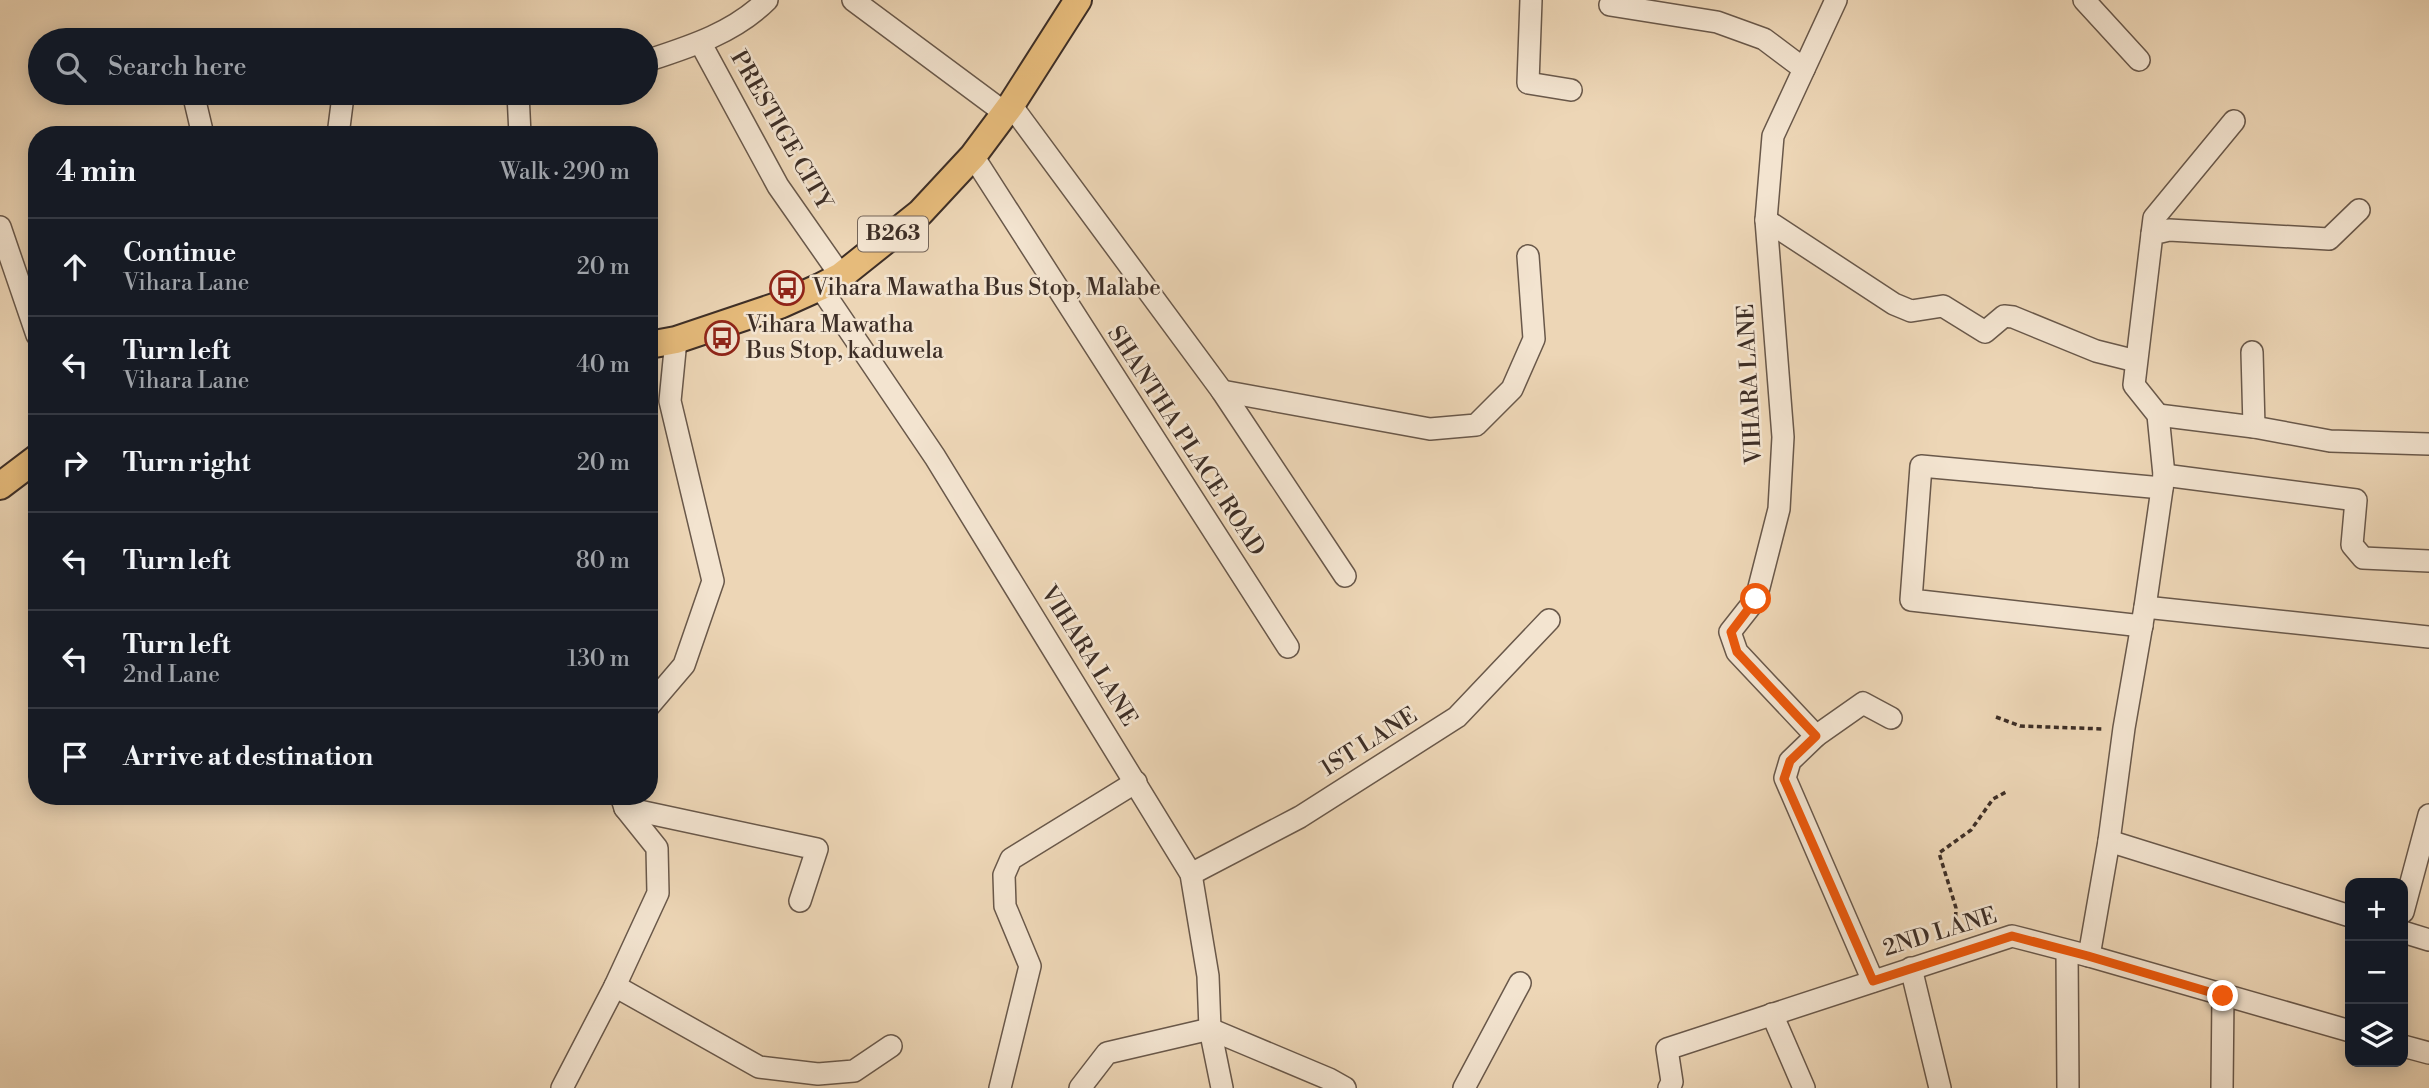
<!DOCTYPE html>
<html lang="en">
<head>
<meta charset="utf-8">
<style>
  :root { --surface:#171b24; --page:#242831; --text:#f1f3f6; --muted:#9ea1a6; --line:#363941 }
  body { margin:0; font-family:"Libre Bodoni",serif; background:var(--page); color:var(--text) }
  .controls { position:absolute; right:21px; bottom:21px; display:grid; overflow:hidden; border-radius:14px; box-shadow:0 4px 18px #0003 }
  .controls button { width:63px; height:63px; display:grid; place-items:center; padding:0; border:0; border-bottom:2px solid var(--line); background:var(--surface); color:var(--text); font:35px sans-serif }
  .stop { position:absolute; width:21px; height:21px; margin:-16px; border:5px solid #ea580c; border-radius:50%; background:#fff }
  .stop.end { background:#ea580c; border-color:#fff; box-shadow:0 2px 7px #0008 }
  .list { margin:0; padding:0; list-style:none }
  h2 { display:flex; justify-content:space-between; align-items:center; height:91px; margin:0; padding:0 28px; font-size:30px }
  h2 small { font-size:23px; font-weight:400; color:var(--muted) }
  .list li { display:grid; grid-template-columns:46px 1fr auto; gap:21px; align-items:center; box-sizing:border-box; height:98px; padding:0 28px; border-top:2px solid var(--line) }
  .list b { display:block; font-size:26px; white-space:nowrap }
  .list p { margin:0; font-size:23px; white-space:nowrap; color:var(--muted) }
  .list em { font-size:23px; font-style:normal; color:var(--muted) }
  .icon { flex:none; width:38px; height:38px; fill:none; stroke:currentColor; stroke-width:2; stroke-linecap:round; stroke-linejoin:round }
  .map { position:relative; flex:none; width:2429px; height:1088px; overflow:hidden }
  .search { position:absolute; background:var(--surface); box-shadow:0 4px 18px #0003; left:28px; top:28px; width:630px; height:77px; display:flex; align-items:center; gap:18px; box-sizing:border-box; padding:0 24px; border-radius:38px; color:var(--muted); font-size:26px }
  .panel { position:absolute; background:var(--surface); box-shadow:0 4px 18px #0003; left:28px; top:126px; width:630px; height:679px; border-radius:28px }
  .map>svg:first-child { display:block }
  .lines { fill:none; stroke-linecap:round; stroke-linejoin:round }
  .minor-casing { stroke:#69584a; stroke-width:24 }
  .major-casing { stroke:#3d2e26; stroke-width:30 }
  .path { stroke:#3d2e26; stroke-width:3.5; stroke-dasharray:5 3.5; stroke-linecap:butt }
  .minor { stroke:#f3e4d0; stroke-width:21 }
  .major { stroke:#e6bb7b; stroke-width:26 }
  .route { stroke:#ea580c; stroke-width:9 }
  .labels { text-anchor:middle; dominant-baseline:central; stroke-width:5; stroke-linejoin:round; paint-order:stroke }
  .shield { fill:#f3e4d0; stroke:#746559; stroke-width:2 }
  .shield-label { font-size:21px; font-weight:bold; fill:#3d2e26 }
  .street-label { font-size:23px; fill:#3d2e26; stroke:#f3e4d0 }
  .poi-label { font-size:23px; fill:#3d2e26; stroke:#f3e4d0; text-anchor:start }
</style>
</head>
<body>
<div class="map">
<svg width="2429" height="1088" viewBox="0 0 2429 1088">
  <rect width="100%" height="100%" fill="#edd6b6"/>
  <filter id="stains"><feTurbulence type="fractalNoise" baseFrequency=".00286" numOctaves="4"/><feColorMatrix values="0 0 0 0 .2 0 0 0 0 .09 0 0 0 0 .02 0 0 0 .5 -.17"/></filter>
  <radialGradient id="worn" r=".72"><stop offset=".6" stop-color="#630" stop-opacity="0"/><stop offset="1" stop-color="#630" stop-opacity=".3"/></radialGradient>
  <g class="lines">
    <g class="minor-casing">
      <g id="minor">
        <path d="M 853,0 L 1005,113"/>
        <path d="M 1531,0 L 1528,83 L 1571,90"/>
        <path d="M 2084,0 L 2139,60"/>
        <path d="M 1610,5 L 1717,22 L 1764,39 L 1804,69"/>
        <path d="M 701,44 L 778,186 L 841,276"/>
        <path d="M 646,61 C 689,47 734,33 767,0"/>
        <path d="M 193,93 L 203,135"/>
        <path d="M 518,93 L 520,135"/>
        <path d="M 1011,105 L 1222,391 L 1345,576"/>
        <path d="M 338,135 L 343,96"/>
        <path d="M 973,156 L 1288,647"/>
        <path d="M 1766,220 L 1894,304 L 1911,311 L 1943,306 L 1985,332 L 2004,316 L 2013,317 L 2096,351 L 2136,361"/>
        <path d="M 0,227 L 37,335"/>
        <path d="M 2152,234 L 2154,218 L 2234,121"/>
        <path d="M 820,287 L 935,457 L 1191,874 L 1208,976 L 1210,1029 L 1222,1088"/>
        <path d="M 2252,352 L 2254,427"/>
        <path d="M 1222,391 L 1430,429 L 1476,425 L 1512,389 L 1534,339 L 1528,256"/>
        <path d="M 2158,415 L 2254,427 L 2330,441 L 2429,444"/>
        <path d="M 2164,475 L 2356,500 L 2352,545 L 2363,558 L 2429,561"/>
        <path d="M 2145,607 L 2429,637"/>
        <path d="M 2142,626 L 1911,600 L 1921,466 L 2162,488"/>
        <path d="M 649,706 L 684,665 L 713,581 L 670,401 L 676,340"/>
        <path d="M 1816,736 L 1737,652 L 1730,632 L 1756,599 L 1779,509 L 1783,437 L 1766,220 L 1773,136 L 1836,0"/>
        <path d="M 625,808 L 817,849 L 800,901"/>
        <path d="M 2109,841 L 2350,916"/>
        <path d="M 1191,874 L 1300,817 L 1457,717 L 1549,620"/>
        <path d="M 2403,912 L 2429,815"/>
        <path d="M 2403,932 L 2429,940"/>
        <path d="M 2067,951 L 2068,1088"/>
        <path d="M 2089,956 L 2109,841 L 2124,728 L 2145,607 L 2164,475 L 2158,415 L 2134,385 L 2152,234 L 2169,230 L 2329,239 L 2359,210"/>
        <path d="M 1911,968 L 1940,1088"/>
        <path d="M 1873,981 L 1785,778 L 1790,761 L 1816,736 L 1863,703 L 1891,718"/>
        <path d="M 615,986 L 759,1067 L 818,1074 L 854,1071 L 891,1046"/>
        <path d="M 1772,1014 L 1804,1088"/>
        <path d="M 2403,1046 L 2429,1053"/>
        <path d="M 562,1088 L 615,986 L 658,893 L 657,848 L 625,808 L 621,796"/>
        <path d="M 1000,1088 L 1030,966 L 1005,906 L 1004,875 L 1011,859 L 1136,782"/>
        <path d="M 1080,1088 L 1107,1053 L 1210,1029 L 1329,1079 L 1345,1088"/>
        <path d="M 1464,1088 L 1520,983"/>
        <path d="M 1669,1088 L 1672,1082 L 1667,1049 L 2012,936 L 2089,956 L 2350,1031"/>
        <path d="M 2222,1088 L 2223,996"/>
      </g>
    </g>
    <g class="major-casing">
      <g id="major">
        <path d="M 649,345 L 676,340 L 780,305 L 820,287 L 841,276 L 920,213 L 973,156 L 1011,105 L 1078,0"/>
        <path d="M 0,486 L 37,458"/>
      </g>
    </g>
    <g class="path">
      <path d="M 1996,717 L 2020,726 L 2104,729"/>
      <path d="M 1955,934 L 1956,908 L 1939,853 L 1971,830 L 1993,799 L 2008,791"/>
    </g>
    <use href="#minor" class="minor"/>
    <use href="#major" class="major"/>
  </g>
  <g class="lines">
    <path class="route" d="M 1756,599 L 1731,632 L 1737,652 L 1816,736 L 1790,761 L 1784,779 L 1873,981 L 2012,936 L 2088,956 L 2223,996"/>
  </g>
  <defs>
    <g id="bus-ring" transform="scale(1.75)"><circle r="9.5" fill="#f3e4d0" stroke="#8f2418" stroke-width="1.5"/><path d="M-5-6H5V4H4V6H2V4H-2V6H-4V4H-5ZM-3.5-4V0h7V-4ZM-3.5 1.2v1.5H-2V1.2ZM2 1.2v1.5H3.5V1.2Z" fill="#8f2418"/></g>
  </defs>
  <g fill-rule="evenodd">
    <use href="#bus-ring" x="787" y="288"/>
    <use href="#bus-ring" x="722" y="338"/>
  </g>
  <g class="labels">
    <rect class="shield" x="858" y="216.5" width="70" height="35" rx="5"/>
    <g class="shield-label">
      <text x="893" y="234">B263</text>
    </g>
    <g class="street-label">
      <text transform="translate(781 130) rotate(60)">PRESTIGE CITY</text>
      <text transform="translate(1750 384) rotate(-93)">VIHARA LANE</text>
      <text transform="translate(1186 441) rotate(57)">SHANTHA PLACE ROAD</text>
      <text transform="translate(1089 656) rotate(58)">VIHARA LANE</text>
      <text transform="translate(1369 742) rotate(-32)">1ST LANE</text>
      <text transform="translate(1940 932) rotate(-17)">2ND LANE</text>
    </g>
    <g class="poi-label">
      <text x="812" y="288">Vihara Mawatha Bus Stop, Malabe</text>
      <text x="746" y="325">Vihara Mawatha<tspan x="746" dy="26">Bus Stop, kaduwela</tspan></text>
    </g>
  </g>
  <rect width="100%" height="100%" filter="url(#stains)"/>
  <rect width="100%" height="100%" fill="url(#worn)"/>
</svg>
<div class="controls">
<button>+</button>
<button>−</button>
<button><svg class="icon" aria-label="layers" viewBox="0 0 24 24"><path d="M12 4l9 5-9 5-9-5zM3 14l9 5 9-5"/></svg></button>
</div>
<div class="stop" style="left:1756px;top:599px"></div>
<div class="stop end" style="left:2223px;top:996px"></div>
<div class="search"><svg class="icon" aria-label="search" viewBox="0 0 24 24"><circle cx="10" cy="10" r="6"/><path d="M15 15l6 6"/></svg>Search here</div>
<section class="panel">
<h2>4 min<small>Walk · 290 m</small></h2>
<ul class="list">
<li><svg class="icon" aria-label="ahead" viewBox="0 0 24 24"><path d="M12 20V5M6 11l6-6 6 6"/></svg><div><b>Continue</b><p>Vihara Lane</p></div><em>20 m</em></li>
<li><svg class="icon" aria-label="left" viewBox="0 0 24 24"><path d="M17 20v-9H6M10 6l-5 5 5 5"/></svg><div><b>Turn left</b><p>Vihara Lane</p></div><em>40 m</em></li>
<li><svg class="icon" aria-label="right" viewBox="0 0 24 24"><path d="M7 20v-9h11M14 6l5 5-5 5"/></svg><div><b>Turn right</b></div><em>20 m</em></li>
<li><svg class="icon" aria-label="left" viewBox="0 0 24 24"><path d="M17 20v-9H6M10 6l-5 5 5 5"/></svg><div><b>Turn left</b></div><em>80 m</em></li>
<li><svg class="icon" aria-label="left" viewBox="0 0 24 24"><path d="M17 20v-9H6M10 6l-5 5 5 5"/></svg><div><b>Turn left</b><p>2nd Lane</p></div><em>130 m</em></li>
<li><svg class="icon" aria-label="arrive" viewBox="0 0 24 24"><path d="M6 21V4h12l-3 4 3 4H6"/></svg><div><b>Arrive at destination</b></div></li>
</ul>
</section>
</div>
</body>
</html>
